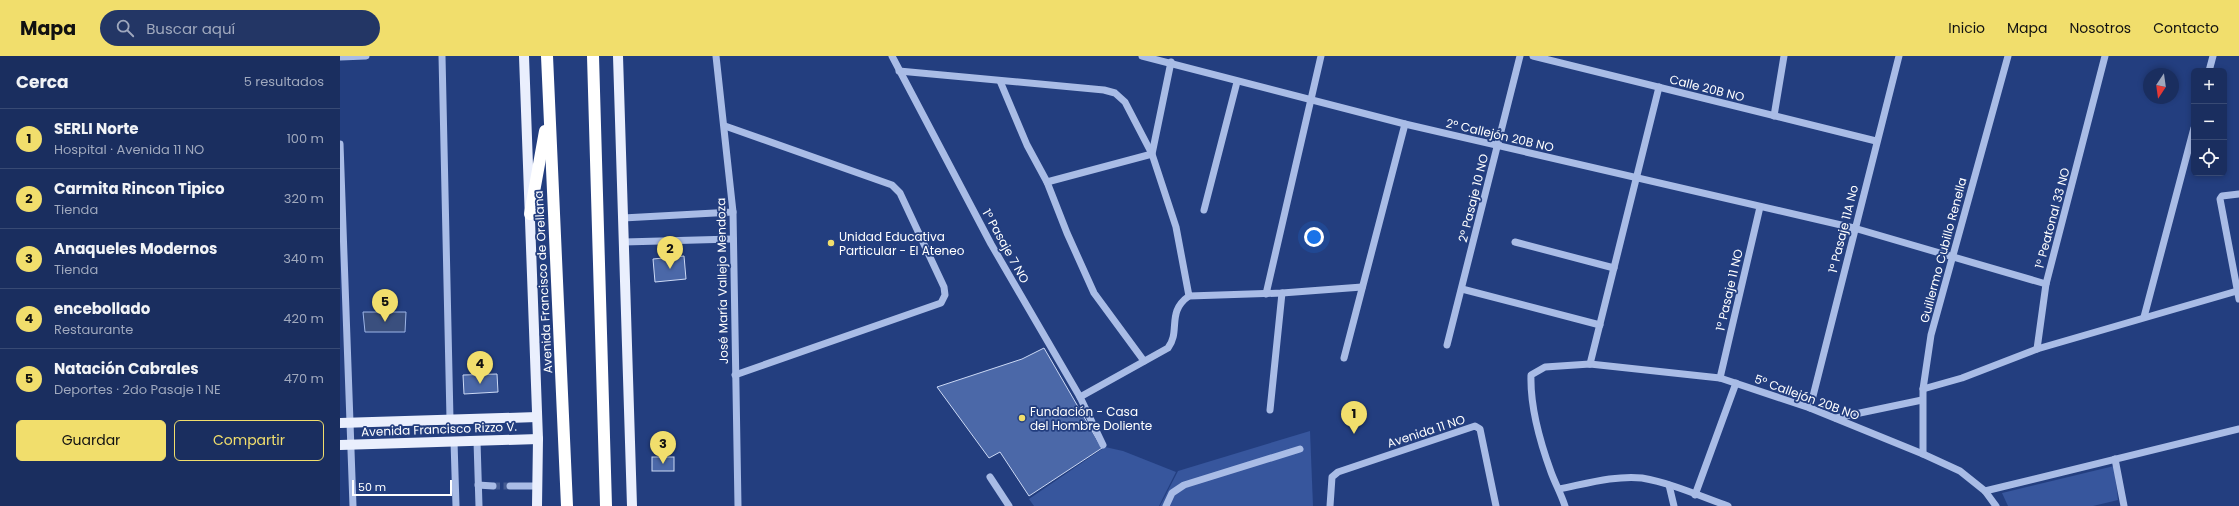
<!DOCTYPE html>
<html lang="es">
<head>
<meta charset="utf-8">
<style>
  :root { --surface:#1a2e5f; --page:#233665; --text:#f1f3f6; --muted:#9fa8bd; --line:#384a74; --accent:#f1de6c }
  body { margin:0; font-family:Poppins,sans-serif; background:var(--page); color:var(--text) }
  .controls { position:absolute; right:12px; top:12px; display:grid; overflow:hidden; border-radius:6px; box-shadow:0 2px 6px #0003 }
  .controls button { width:36px; height:36px; display:grid; place-items:center; padding:0; border:0; border-bottom:1px solid var(--line); background:var(--surface); color:var(--text); font:20px sans-serif }
  .compass { position:absolute; left:1803px; top:12px; width:36px; height:36px; border-radius:50%; background:var(--surface); box-shadow:0 2px 6px #0003; rotate:193deg }
  .scale { position:absolute; left:12px; bottom:10px; width:100px; box-sizing:border-box; padding-left:4px; border:2px solid #fff; border-top:0; font-size:11px; line-height:14px; white-space:nowrap; color:#fff; -webkit-text-stroke:3px #233e7f; paint-order:stroke }
  .you { position:absolute; left:974px; top:181px; width:14px; height:14px; margin:-10px; border:3px solid #fff; border-radius:50%; background:#1a73e8; box-shadow:0 0 0 6px #1a73e833 }
  .badge { display:grid; place-items:center; width:26px; height:26px; border-radius:50%; background:var(--accent); color:#111; font-size:13px; font-weight:700 }
  .pin { position:absolute; translate:-50% -33px; filter:drop-shadow(0 1px 2px #0008) }
  .pin::after { content:''; position:absolute; top:21px; width:14px; height:12px; background:inherit; clip-path:polygon(0 0,100% 0,50% 100%) }
  .list { margin:0; padding:0; list-style:none }
  h2 { display:flex; justify-content:space-between; align-items:center; height:52px; margin:0; padding:0 16px; font-size:17px }
  h2 small { font-size:13px; font-weight:400; color:var(--muted) }
  .list li { display:grid; grid-template-columns:26px 1fr auto; gap:12px; align-items:center; box-sizing:border-box; height:60px; padding:0 16px; border-top:1px solid var(--line) }
  .list b { display:block; font-size:15px; white-space:nowrap }
  .list p { margin:0; font-size:13px; white-space:nowrap; color:var(--muted) }
  .list em { font-size:13px; font-style:normal; color:var(--muted) }
  .actions { display:flex; gap:8px; padding:12px 16px }
  .actions a { flex:1; padding:9px 0; border:1px solid var(--accent); border-radius:6px; text-align:center; font-size:14px; color:var(--accent) }
  .actions .main { background:var(--accent); color:#111 }
  .icon { flex:none; width:22px; height:22px; fill:none; stroke:currentColor; stroke-width:2; stroke-linecap:round; stroke-linejoin:round }
  .map { position:relative; flex:none; width:1899px; height:450px; overflow:hidden }
  header { display:flex; align-items:center; gap:24px; box-sizing:border-box; height:56px; padding:0 20px; background:var(--accent); color:#111 }
  header strong { font-size:19px }
  nav { display:flex; gap:22px; margin-inline-start:auto; font-size:14px }
  .search { width:280px; height:36px; background:var(--page); display:flex; align-items:center; gap:10px; box-sizing:border-box; padding:0 14px; border-radius:22px; color:var(--muted); font-size:15px }
  main { display:flex }
  aside { flex:1; background:var(--surface) }
  .map>svg:first-child { display:block }
  .green { fill:#37569d }
  .water { fill:#3a4f7e; stroke:#9db5e7 }
  .building { fill:#4b68a8; stroke:#ccd9f5 }
  .lines { fill:none; stroke-linecap:round; stroke-linejoin:round }
  .minor-tunnel { stroke:#445b92; stroke-width:7; stroke-dasharray:7 3.5; stroke-linecap:butt }
  .minor { stroke:#a9bce6; stroke-width:7 }
  .major { stroke:#eaeffd; stroke-width:10 }
  .highway { stroke:#fff; stroke-width:12 }
  .poi-dot { fill:#f1de6c; stroke:#233e7f; stroke-width:1.5 }
  .labels { text-anchor:middle; dominant-baseline:central; stroke-width:3.5; stroke-linejoin:round; paint-order:stroke }
  .street-label { font-size:12px; fill:#fff; stroke:#233e7f }
  .poi-label { font-size:12px; fill:#fff; stroke:#233e7f; text-anchor:start }
</style>
</head>
<body>
<header>
<strong>Mapa</strong>
<div class="search"><svg class="icon" aria-label="search" viewBox="0 0 24 24"><circle cx="10" cy="10" r="6"/><path d="M15 15l6 6"/></svg>Buscar aquí</div>
<nav><a>Inicio</a><a>Mapa</a><a>Nosotros</a><a>Contacto</a></nav>
</header>
<main>
<aside>
<h2>Cerca<small>5 resultados</small></h2>
<ul class="list">
<li><span class="badge">1</span><div><b>SERLI Norte</b><p>Hospital · Avenida 11 NO</p></div><em>100 m</em></li>
<li><span class="badge">2</span><div><b>Carmita Rincon Tipico</b><p>Tienda</p></div><em>320 m</em></li>
<li><span class="badge">3</span><div><b>Anaqueles Modernos</b><p>Tienda</p></div><em>340 m</em></li>
<li><span class="badge">4</span><div><b>encebollado</b><p>Restaurante</p></div><em>420 m</em></li>
<li><span class="badge">5</span><div><b>Natación Cabrales</b><p>Deportes · 2do Pasaje 1 NE</p></div><em>470 m</em></li>
</ul>
<div class="actions"><a class="main">Guardar</a><a>Compartir</a></div>
</aside>
<div class="map">
<svg width="1899" height="450" viewBox="0 0 1899 450">
  <rect width="100%" height="100%" fill="#233e7f"/>
  <g class="green">
    <path d="M 970,375 L 973,450 L 820,450 L 838,415 Z"/>
    <path d="M 765,391 L 783,395 L 836,416 L 819,450 L 694,450 L 689,443 Z"/>
    <path d="M 1774,410 L 1778,444 L 1753,450 L 1668,450 L 1662,437 Z"/>
  </g>
  <path class="water" d="M 23,256 L 66,256 L 65,276 L 25,276 Z"/>
  <g class="building">
    <path d="M 344,200 L 346,223 L 315,226 L 313,203 Z"/>
    <path d="M 704,292 L 762,392 L 689,440 L 660,396 L 649,402 L 597,331 L 682,303 Z"/>
    <path d="M 157,318 L 158,336 L 124,338 L 123,319 Z"/>
    <rect x="312" y="401" width="22" height="14"/>
  </g>
  <g class="lines">
    <path class="minor-tunnel" d="M 153,430 L 170,430"/>
    <g class="minor">
      <path d="M 102,0 L 110,363"/>
      <path d="M 376,0 L 393,156 L 398,450"/>
      <path d="M 552,0 L 651,188 L 740,341 L 763,389"/>
      <path d="M 802,0 L 1065,68 L 1514,172 L 1706,228"/>
      <path d="M 1193,0 L 1536,85"/>
      <path d="M 0,1 L 26,0"/>
      <path d="M 559,15 L 764,34 L 775,37 L 785,46 L 812,98 L 836,171 L 849,240 L 942,237 L 1022,231"/>
      <path d="M 1869,15 L 1873,0"/>
      <path d="M 660,25 L 687,89 L 707,126 L 727,177 L 754,237 L 804,305"/>
      <path d="M 1434,60 L 1444,0"/>
      <path d="M 385,70 L 552,129 L 560,137 L 604,231 L 605,239 L 601,247 L 395,319"/>
      <path d="M 0,88 L 13,450"/>
      <path d="M 707,126 L 812,98 L 831,6"/>
      <path d="M 1899,138 L 1882,140 L 1880,143 L 1899,243"/>
      <path d="M 864,154 L 897,26"/>
      <path d="M 283,162 L 393,156"/>
      <path d="M 284,186 L 393,183"/>
      <path d="M 1175,186 L 1274,212"/>
      <path d="M 1122,233 L 1260,269"/>
      <path d="M 926,238 L 981,0"/>
      <path d="M 1804,261 L 1854,72"/>
      <path d="M 1107,289 L 1180,0"/>
      <path d="M 1697,293 L 1706,228 L 1765,0"/>
      <path d="M 1004,302 L 1065,68"/>
      <path d="M 1250,308 L 1319,31"/>
      <path d="M 1380,322 L 1420,151"/>
      <path d="M 1583,333 L 1622,322 L 1697,293 L 1897,235"/>
      <path d="M 740,341 L 828,292 C 841,275 826,256 849,240"/>
      <path d="M 1470,352 L 1559,0"/>
      <path d="M 930,354 L 942,237"/>
      <path d="M 1496,362 L 1582,344"/>
      <path d="M 114,385 L 116,450"/>
      <path d="M 137,385 L 139,450"/>
      <path d="M 1583,398 L 1583,333 L 1591,279 L 1668,0"/>
      <path d="M 1775,403 L 1784,450"/>
      <path d="M 650,421 L 669,450"/>
      <path d="M 138,429 L 153,430"/>
      <path d="M 1329,429 L 1334,450"/>
      <path d="M 170,430 L 197,430"/>
      <path d="M 1219,433 C 1245,428 1276,419 1302,422 C 1331,427 1360,440 1388,450"/>
      <path d="M 1645,435 L 1899,373"/>
      <path d="M 1355,439 L 1396,327"/>
      <path d="M 826,450 L 832,437 L 844,429 L 960,393"/>
      <path d="M 990,450 L 992,421 L 998,416 L 1135,370 L 1140,373 L 1156,450"/>
      <path d="M 1225,450 C 1221,438 1215,427 1211,416 C 1200,386 1190,351 1191,319 L 1205,311 L 1250,308 L 1380,322 L 1470,352 L 1583,398 L 1620,415 L 1645,435 L 1656,450"/>
    </g>
    <g class="major">
      <path d="M 184,0 L 198,383 L 197,450"/>
      <path d="M 278,0 L 292,450"/>
      <path d="M 0,367 L 197,361"/>
      <path d="M 0,389 L 198,383"/>
    </g>
    <g class="highway">
      <path d="M 207,0 L 227,450"/>
      <path d="M 253,0 L 266,450"/>
      <path d="M 190,158 L 205,75"/>
    </g>
  </g>
  <g class="poi-dot">
    <circle cx="491" cy="187" r="4"/>
    <circle cx="682" cy="362" r="4"/>
  </g>
  <g class="labels">
    <g class="street-label">
      <text transform="translate(1367 32) rotate(14)">Calle 20B NO</text>
      <text transform="translate(1160 79) rotate(13)">2° Callejón 20B NO</text>
      <text transform="translate(1133 142) rotate(-76)">2° Pasaje 10 NO</text>
      <text transform="translate(1712 162) rotate(-75)">1° Peatonal 33 NO</text>
      <text transform="translate(1503 173) rotate(-76)">1° Pasaje 11A No</text>
      <text transform="translate(666 190) rotate(61)">1° Pasaje 7 NO</text>
      <text transform="translate(1603 194) rotate(-75)">Guillermo Cubillo Renella</text>
      <text transform="translate(382 225) rotate(-91)">José María Vallejo Mendoza</text>
      <text transform="translate(203 226) rotate(-93)">Avenida Francisco de Orellana</text>
      <text transform="translate(1389 234) rotate(-77)">1° Pasaje 11 NO</text>
      <text transform="translate(1467 341) rotate(20)">5° Callejón 20B NO</text>
      <text transform="translate(99 373) rotate(-2)">Avenida Francisco Rizzo V.</text>
      <text transform="translate(1086 375) rotate(-18)">Avenida 11 NO</text>
    </g>
    <g class="poi-label">
      <text x="499" y="180">Unidad Educativa<tspan x="499" dy="14">Particular - El Ateneo</tspan></text>
      <text x="690" y="355">Fundación - Casa<tspan x="690" dy="14">del Hombre Doliente</tspan></text>
    </g>
  </g>
</svg>
<div class="controls">
<button>+</button>
<button>−</button>
<button><svg class="icon" aria-label="locate" viewBox="0 0 24 24"><circle cx="12" cy="12" r="6"/><path d="M12 2v4M12 18v4M2 12h4M18 12h4"/></svg></button>
</div>
<svg class="compass" viewBox="-18 -18 36 36"><path d="M0-13l5 13h-10z" fill="#e53935"/><path d="M0 13l5-13h-10z" fill="#9fa8bd"/></svg>
<div class="scale">50 m</div>
<div class="you"></div>
<div class="pin badge" style="left:1014px;top:378px">1</div>
<div class="pin badge" style="left:330px;top:213px">2</div>
<div class="pin badge" style="left:323px;top:408px">3</div>
<div class="pin badge" style="left:140px;top:328px">4</div>
<div class="pin badge" style="left:45px;top:266px">5</div>
</div>
</main>
</body>
</html>
